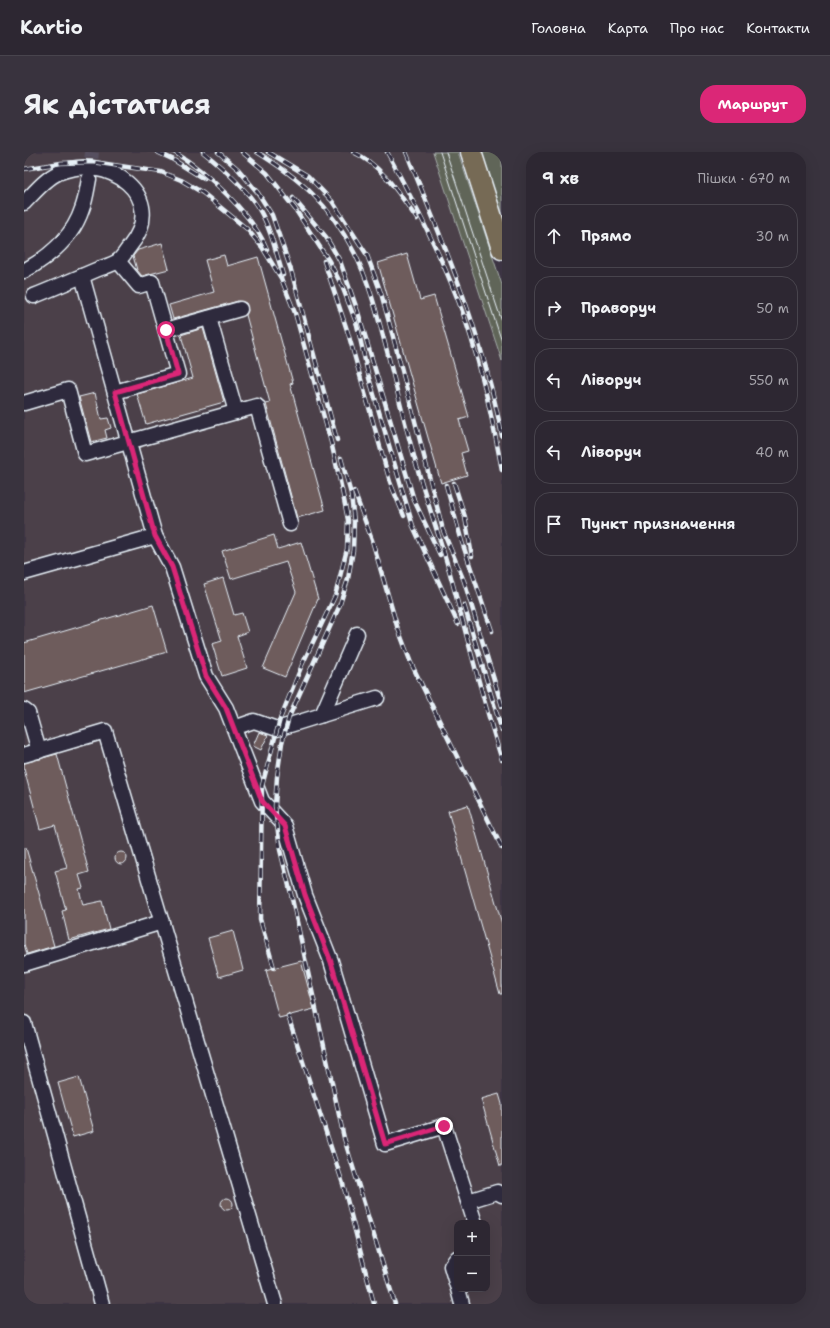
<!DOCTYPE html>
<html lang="uk">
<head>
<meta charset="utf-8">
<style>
  :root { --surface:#2d2732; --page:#39333e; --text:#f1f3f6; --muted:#a7a5ac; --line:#48444d; --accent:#db2777 }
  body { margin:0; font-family:"Shantell Sans",sans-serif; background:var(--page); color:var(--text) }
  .controls { position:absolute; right:12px; bottom:12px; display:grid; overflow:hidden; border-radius:8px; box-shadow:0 4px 16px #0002 }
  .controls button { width:36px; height:36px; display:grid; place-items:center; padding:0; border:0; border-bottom:1px solid var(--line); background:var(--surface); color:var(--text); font:20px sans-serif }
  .stop { position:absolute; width:12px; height:12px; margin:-9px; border:3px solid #db2777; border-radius:50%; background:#fff }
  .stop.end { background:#db2777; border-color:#fff; box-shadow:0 1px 4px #0008 }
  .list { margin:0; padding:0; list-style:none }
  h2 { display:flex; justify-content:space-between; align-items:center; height:52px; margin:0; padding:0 16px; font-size:17px }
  h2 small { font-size:13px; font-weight:400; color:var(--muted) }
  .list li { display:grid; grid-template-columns:26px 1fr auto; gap:12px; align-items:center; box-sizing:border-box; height:64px; margin:0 8px 8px; padding:0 8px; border:1px solid var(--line); border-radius:16px }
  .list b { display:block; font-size:15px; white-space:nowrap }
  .list em { font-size:13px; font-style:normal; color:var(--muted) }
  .icon { flex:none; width:22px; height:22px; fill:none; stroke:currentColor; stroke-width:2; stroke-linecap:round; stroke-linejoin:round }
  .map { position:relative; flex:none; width:478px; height:1152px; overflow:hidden; border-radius:16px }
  header { display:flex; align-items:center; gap:24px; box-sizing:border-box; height:56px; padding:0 20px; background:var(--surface); border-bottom:1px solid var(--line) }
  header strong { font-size:19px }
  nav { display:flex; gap:22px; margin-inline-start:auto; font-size:14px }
  .intro { display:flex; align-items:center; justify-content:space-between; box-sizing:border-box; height:96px; padding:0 24px }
  h1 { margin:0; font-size:28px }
  .button { padding:10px 18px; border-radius:16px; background:var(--accent); color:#fff; font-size:14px; font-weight:700 }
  main { display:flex; gap:24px; padding:0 24px }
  aside { flex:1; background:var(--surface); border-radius:16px; box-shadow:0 4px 16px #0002 }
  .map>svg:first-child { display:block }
  .built { fill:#4b404a; fill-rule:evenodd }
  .green { fill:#616558; stroke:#a4aba8 }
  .building { fill:#6e5b5b; stroke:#e8f1f8 }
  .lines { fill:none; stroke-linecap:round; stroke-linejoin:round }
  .minor-tunnel { stroke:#56505e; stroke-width:14; stroke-dasharray:14 7; stroke-linecap:butt }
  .minor-casing { stroke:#e8f1f8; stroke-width:17 }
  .highway-casing { stroke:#e8f1f8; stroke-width:23 }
  .minor { stroke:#2f2a3d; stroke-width:14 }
  .highway { stroke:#766a55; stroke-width:20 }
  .tram { stroke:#e8f1f8; stroke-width:1 }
  .rail-casing { stroke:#e8f1f8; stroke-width:4.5 }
  .rail { stroke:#2f2a3d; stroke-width:3; stroke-dasharray:9; stroke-linecap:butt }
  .route { stroke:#db2777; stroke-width:5 }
</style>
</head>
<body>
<header>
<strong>Kartio</strong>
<nav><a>Головна</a><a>Карта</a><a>Про нас</a><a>Контакти</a></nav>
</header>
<div class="intro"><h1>Як дістатися</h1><a class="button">Маршрут</a></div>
<main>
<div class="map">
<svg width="478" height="1152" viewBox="0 0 478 1152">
  <rect width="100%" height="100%" fill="#3c3443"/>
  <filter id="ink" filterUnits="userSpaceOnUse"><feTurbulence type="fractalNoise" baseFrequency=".025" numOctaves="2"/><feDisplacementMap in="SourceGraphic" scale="8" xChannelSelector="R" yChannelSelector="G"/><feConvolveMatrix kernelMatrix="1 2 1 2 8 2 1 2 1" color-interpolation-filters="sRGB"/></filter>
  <g filter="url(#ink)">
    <path class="built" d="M 0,0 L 409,0 L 478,209 L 478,1152 L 0,1152 ZM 433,1071 L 463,1071 L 463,1137 L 433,1137 Z"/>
    <g class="green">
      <path d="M 409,0 L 434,0 L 478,133 L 478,209 Z"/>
      <path d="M 456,0 L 478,0 L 478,66 Z"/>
    </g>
    <g class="building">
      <path d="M 138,91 L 145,117 L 118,124 L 113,118 L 109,104 L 114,98 Z"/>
      <path d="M 383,102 L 396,148 L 410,144 L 445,265 L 435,268 L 444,299 L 437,301 L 443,323 L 417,331 L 354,111 Z"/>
      <path d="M 200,103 L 203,114 L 234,105 L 269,231 L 266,232 L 301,358 L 273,366 L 242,252 L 246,251 L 222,163 L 224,159 L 222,151 L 214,149 L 149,167 L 145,153 L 190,140 L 181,108 Z"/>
      <path d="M 179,176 L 200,250 L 122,272 L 113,242 L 169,226 L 157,183 Z"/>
      <path d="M 71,241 L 77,267 L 84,266 L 87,276 L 81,278 L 83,286 L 67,290 L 55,245 Z"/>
      <path d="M 250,383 L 254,397 L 277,390 L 294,447 L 261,525 L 239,516 L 272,440 L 262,410 L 207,427 L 198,399 Z"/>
      <path d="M 199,426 L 210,463 L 218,461 L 224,480 L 213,484 L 223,516 L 198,524 L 188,492 L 198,489 L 180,432 Z"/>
      <path d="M 129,453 L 143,500 L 0,541 L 0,491 Z"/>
      <path d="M 235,580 L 244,583 L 237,598 L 229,594 Z"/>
      <path d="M 33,602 L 65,720 L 55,723 L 59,736 L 55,737 L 59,753 L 78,749 L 85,777 L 45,788 L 38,759 L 42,758 L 31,719 L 43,716 L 31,673 L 16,677 L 0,617 L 0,611 Z"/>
      <path d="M 444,653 L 478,772 L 478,842 L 476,842 L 424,659 Z"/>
      <path d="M 0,696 L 2,696 L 30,794 L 3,802 L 0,792 Z"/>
      <circle cx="97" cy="706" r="6"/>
      <path d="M 209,779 L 219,818 L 195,825 L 184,786 Z"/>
      <path d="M 277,809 L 290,857 L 255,866 L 242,818 Z"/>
      <path d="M 55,925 L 70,979 L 49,985 L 34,931 Z"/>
      <path d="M 475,942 L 478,952 L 478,1014 L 476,1014 L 457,947 Z"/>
      <circle cx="203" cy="1052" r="6"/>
    </g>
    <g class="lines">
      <path class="minor-tunnel" d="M 65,27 L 68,0"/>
      <g class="minor-casing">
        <g id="minor">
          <path d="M 0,51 C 10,41 21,27 34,21 C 83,0 146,44 106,94 C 102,99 99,105 94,109 C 88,113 79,115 72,118 C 51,127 30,136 10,144"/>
          <path d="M 0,119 C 25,105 49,85 58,57 C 62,47 63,37 65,27"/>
          <path d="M 58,124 L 131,384 L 148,415 L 182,524 L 202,556 L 238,649 L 261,674 L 281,743 L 307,809 L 361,992 L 420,974 L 451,1071"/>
          <path d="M 185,166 L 212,260"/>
          <path d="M 142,178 L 216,157"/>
          <path d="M 91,240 L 154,222 L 128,130 L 115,134 L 94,109"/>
          <path d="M 0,251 L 44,238 L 61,302 L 233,254 L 266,372"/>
          <path d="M 0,421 L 131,384"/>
          <path d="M 0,558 L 4,561 L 15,599"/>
          <path d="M 298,563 L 333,482"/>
          <path d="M 210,576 L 230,569 L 253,577 L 353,546"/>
          <path d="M 0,603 L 81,579 L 251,1152"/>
          <path d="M 0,812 L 138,770"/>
          <path d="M 0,871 L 78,1152"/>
          <path d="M 444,1049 L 473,1040 L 478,1043"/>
          <path d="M 433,1106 L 427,1114 L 433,1134"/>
          <path d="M 434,1137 L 438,1152"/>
        </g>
      </g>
      <g class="highway-casing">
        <path id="highway" d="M 447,0 L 478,97"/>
      </g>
      <use href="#minor" class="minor"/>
      <use href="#highway" class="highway"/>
      <g class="tram">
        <path d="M 416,0 L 478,190"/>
        <path d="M 422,0 L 478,170"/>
      </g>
      <g class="rail-casing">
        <g id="rail">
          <path d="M 133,0 L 148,7 L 180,27"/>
          <path d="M 150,0 C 182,19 229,63 243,97"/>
          <path d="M 179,0 C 199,16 221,35 235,57 C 247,77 252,101 259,123"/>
          <path d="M 194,0 L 214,17 L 234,41 L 248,63 L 267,118 L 313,288"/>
          <path d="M 218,0 L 243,21 L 271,57 L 305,109 L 318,134 L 333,173 L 345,226 L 389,374 L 434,472"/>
          <path d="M 233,0 C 278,28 305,52 330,100 C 346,131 354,166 363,199 C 372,234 380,269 390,304 C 401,346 417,387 428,429 C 444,489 459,549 478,608"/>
          <path d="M 244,0 L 284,24 L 308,49 L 343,103 L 357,141 L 374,203 L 418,374"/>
          <path d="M 329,0 C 358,13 376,43 393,67"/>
          <path d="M 363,0 C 389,48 414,97 434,148 C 455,202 467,261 478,318"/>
          <path d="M 382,0 C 421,94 459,183 478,284"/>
          <path d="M 0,17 L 37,11 L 69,10 L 137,20 L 157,28 L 179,41 L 223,77 L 238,95 L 257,126 L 271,161 L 308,294 L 318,338 L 324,368 L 323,397 L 311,444 L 278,513 L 256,567 L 238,634 L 236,767 L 250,816"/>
          <path d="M 269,46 L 302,85 L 316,109 L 334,160 L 390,348 L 416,403"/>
          <path d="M 300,109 L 324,181 L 366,330 L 380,364"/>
          <path d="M 317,306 L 327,342 L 330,370 L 329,398 L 324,427 L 315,455 L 265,565 L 258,591 L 253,625 L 251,654 L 256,698 L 267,742 L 320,986 L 371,1152"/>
          <path d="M 430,331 L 441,365 L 448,404"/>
          <path d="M 422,333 L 438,390 L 468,479"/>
          <path d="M 330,339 L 348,388 L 373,474 L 387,511 L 478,696"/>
          <path d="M 418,376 L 440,429 L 478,554"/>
          <path d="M 440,453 L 478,579"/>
          <path d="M 264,864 L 319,1032 L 350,1152"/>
        </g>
      </g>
      <use href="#rail" class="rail"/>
    </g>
  </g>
  <g class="lines" filter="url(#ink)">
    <path class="route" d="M 142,178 L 154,222 L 91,240 L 131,384 L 148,415 L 182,524 L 202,556 L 238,649 L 261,674 L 281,743 L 307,810 L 361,992 L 420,974"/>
  </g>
</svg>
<div class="controls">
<button>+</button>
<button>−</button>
</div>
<div class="stop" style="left:142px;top:178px"></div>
<div class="stop end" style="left:420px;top:974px"></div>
</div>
<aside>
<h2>9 хв<small>Пішки · 670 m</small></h2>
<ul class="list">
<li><svg class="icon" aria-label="ahead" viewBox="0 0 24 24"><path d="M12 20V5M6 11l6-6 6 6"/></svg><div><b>Прямо</b></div><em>30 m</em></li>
<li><svg class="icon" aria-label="right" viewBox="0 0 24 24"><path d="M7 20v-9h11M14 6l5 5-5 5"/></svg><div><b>Праворуч</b></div><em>50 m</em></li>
<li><svg class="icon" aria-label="left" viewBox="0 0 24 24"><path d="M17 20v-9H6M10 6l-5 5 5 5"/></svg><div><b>Ліворуч</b></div><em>550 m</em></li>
<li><svg class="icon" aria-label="left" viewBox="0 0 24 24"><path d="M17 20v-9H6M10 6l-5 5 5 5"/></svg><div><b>Ліворуч</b></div><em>40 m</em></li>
<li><svg class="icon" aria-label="arrive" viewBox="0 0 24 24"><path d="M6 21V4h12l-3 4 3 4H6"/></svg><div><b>Пункт призначення</b></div></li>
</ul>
</aside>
</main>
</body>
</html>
